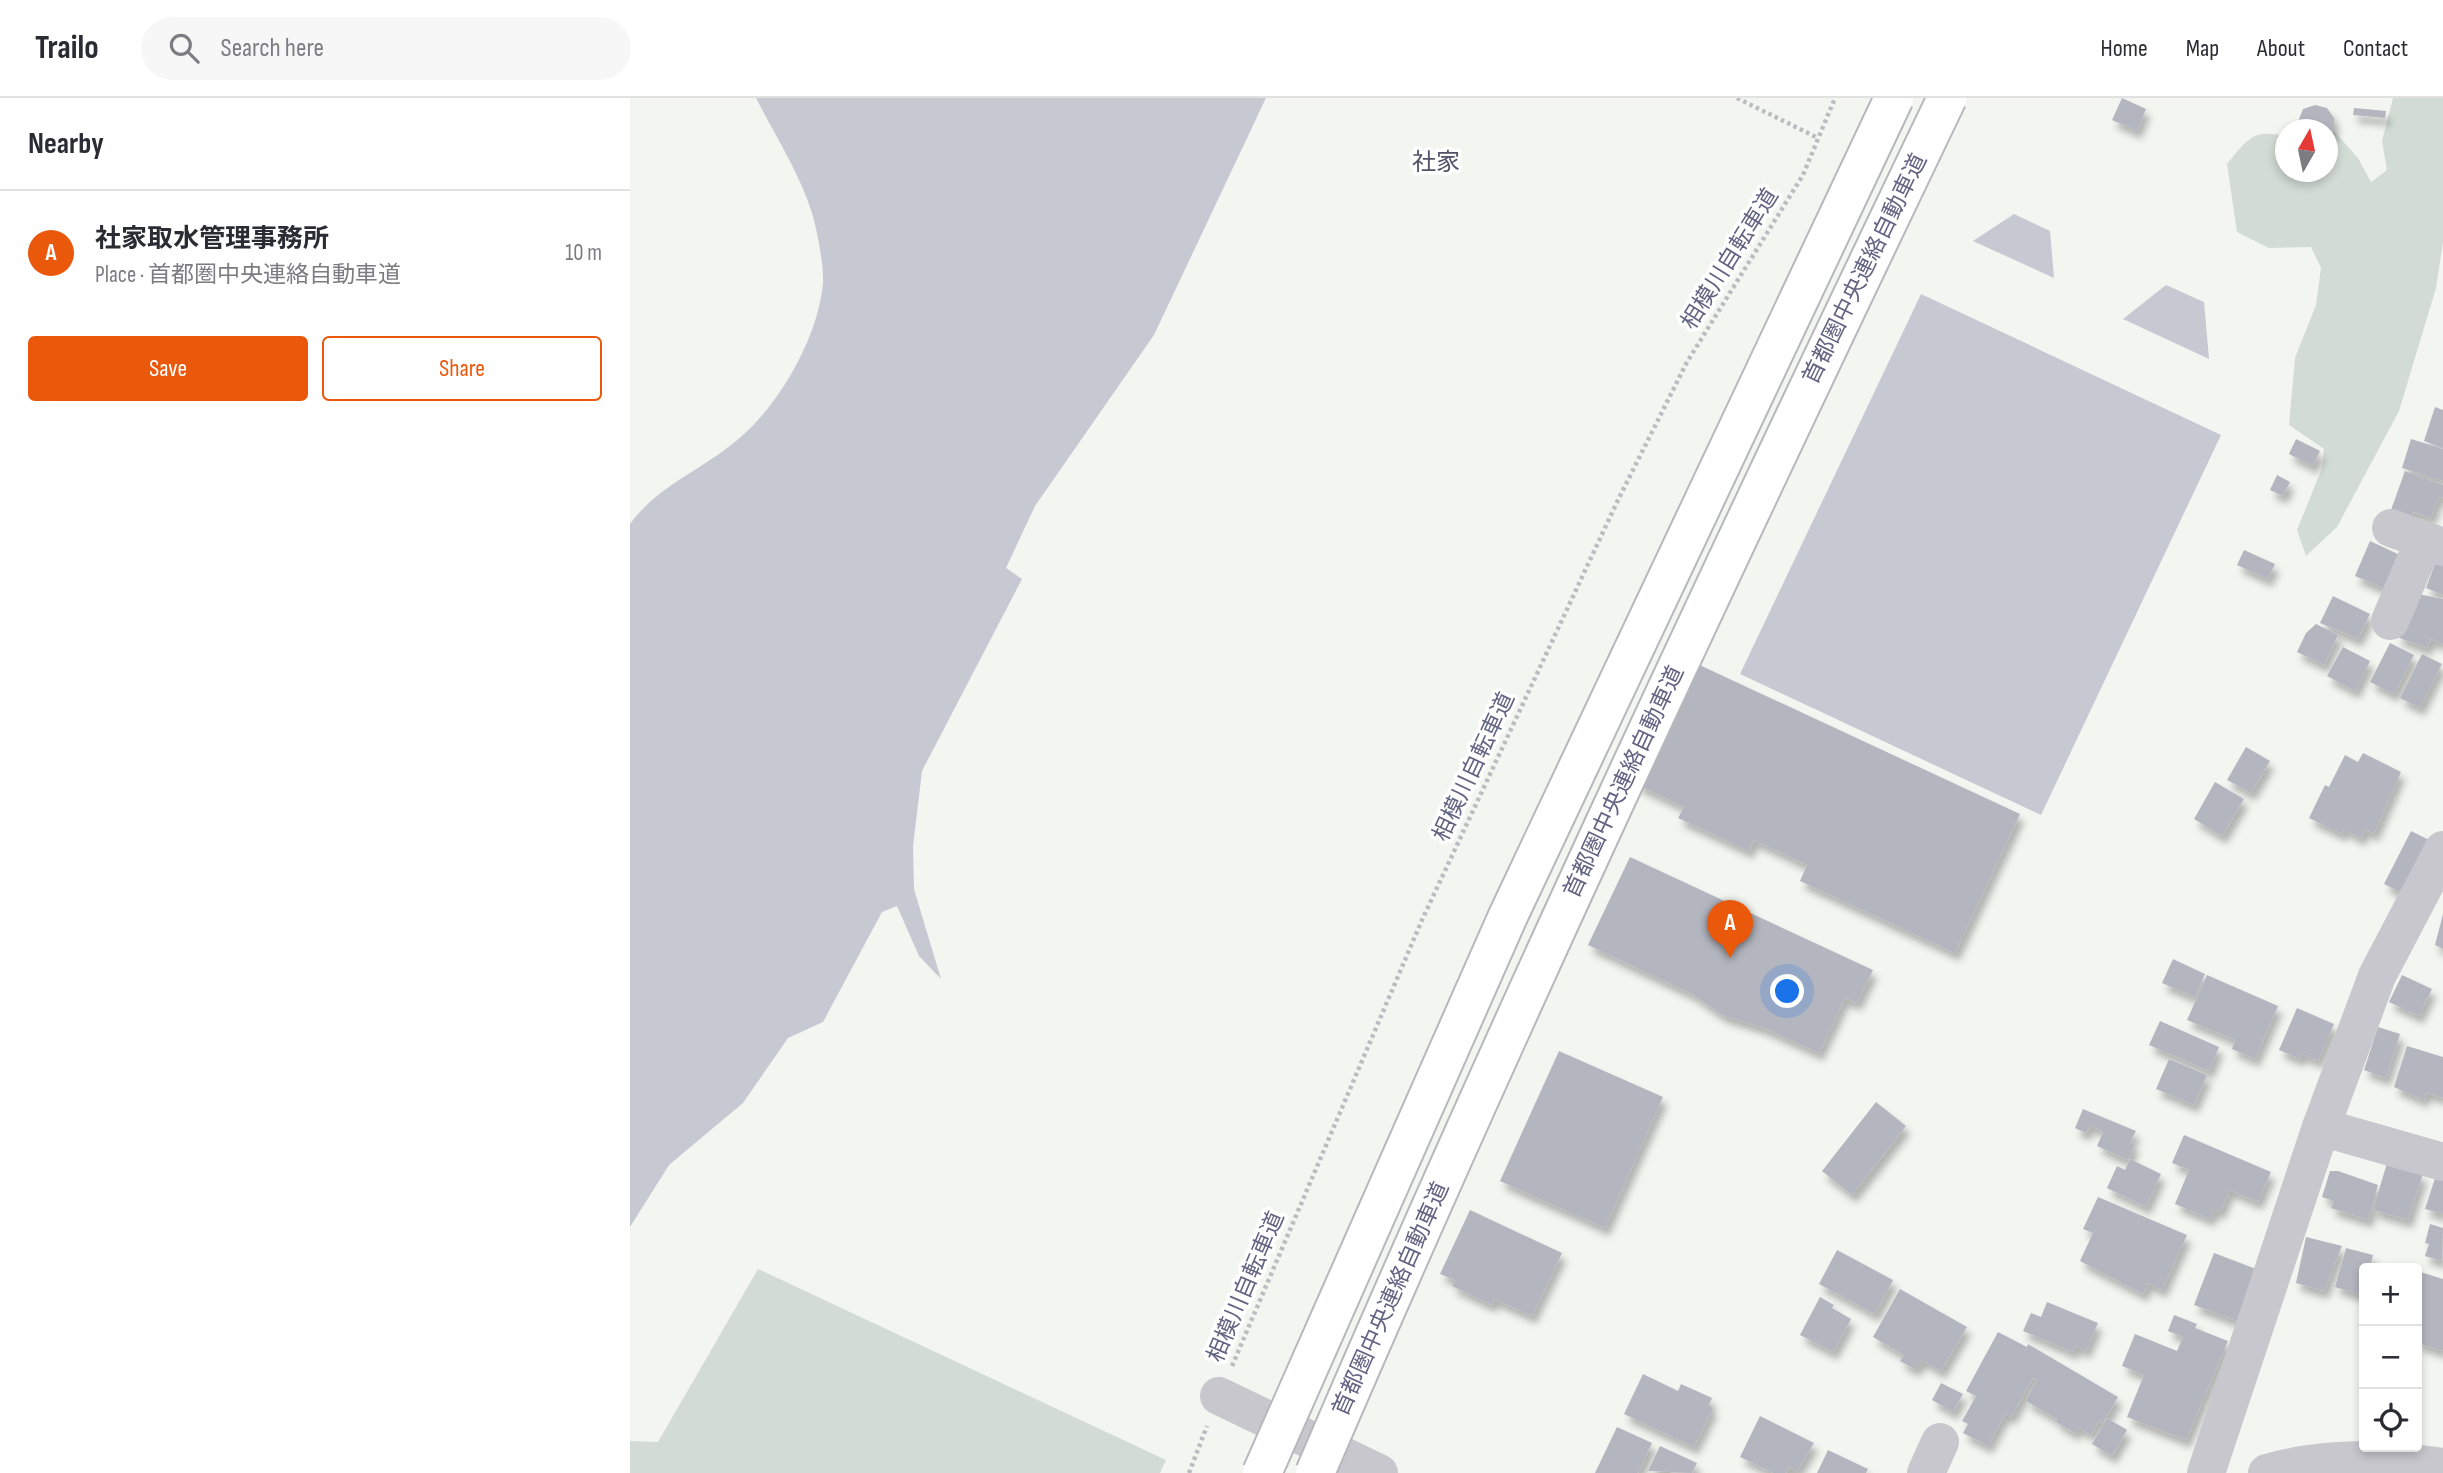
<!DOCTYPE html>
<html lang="en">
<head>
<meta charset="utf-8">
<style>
  :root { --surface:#fff; --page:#f7f7f7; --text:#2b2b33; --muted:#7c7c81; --line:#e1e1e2; --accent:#ea580c }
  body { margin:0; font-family:"Sofia Sans Condensed","Noto Sans JP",sans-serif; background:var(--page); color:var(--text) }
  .controls { position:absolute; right:21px; bottom:21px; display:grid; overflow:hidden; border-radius:7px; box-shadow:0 4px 10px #0003 }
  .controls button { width:63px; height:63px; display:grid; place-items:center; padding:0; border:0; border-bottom:2px solid var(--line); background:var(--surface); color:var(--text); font:35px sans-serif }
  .compass { position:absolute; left:1645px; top:21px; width:63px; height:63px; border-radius:50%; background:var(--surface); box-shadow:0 4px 10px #0003; rotate:9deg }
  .you { position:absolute; left:1158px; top:894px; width:24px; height:24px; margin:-18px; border:5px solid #fff; border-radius:50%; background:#1a73e8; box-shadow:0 0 0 10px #1a73e833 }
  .badge { display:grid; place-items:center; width:46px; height:46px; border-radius:50%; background:var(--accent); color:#fff; font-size:23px; font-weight:700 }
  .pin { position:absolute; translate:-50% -58px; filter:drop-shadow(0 2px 4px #0008) }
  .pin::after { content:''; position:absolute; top:37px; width:24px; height:21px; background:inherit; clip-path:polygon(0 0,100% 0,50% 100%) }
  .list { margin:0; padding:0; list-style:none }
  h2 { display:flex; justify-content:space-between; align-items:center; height:91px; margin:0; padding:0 28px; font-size:30px }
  h2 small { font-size:23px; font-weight:400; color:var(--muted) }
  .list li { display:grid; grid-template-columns:46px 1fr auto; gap:21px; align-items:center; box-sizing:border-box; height:126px; padding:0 28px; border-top:2px solid var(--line) }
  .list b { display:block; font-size:26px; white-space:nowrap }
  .list p { margin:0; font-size:23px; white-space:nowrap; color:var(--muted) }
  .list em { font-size:23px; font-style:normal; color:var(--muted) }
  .actions { display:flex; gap:14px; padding:21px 28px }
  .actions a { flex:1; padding:16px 0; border:2px solid var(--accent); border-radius:7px; text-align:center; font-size:24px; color:var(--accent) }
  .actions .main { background:var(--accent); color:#fff }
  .icon { flex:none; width:38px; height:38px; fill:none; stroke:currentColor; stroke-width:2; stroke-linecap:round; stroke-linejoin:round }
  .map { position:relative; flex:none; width:1813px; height:1375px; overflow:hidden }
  header { display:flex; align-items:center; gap:42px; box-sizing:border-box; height:98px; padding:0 35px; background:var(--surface); border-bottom:2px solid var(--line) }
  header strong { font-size:33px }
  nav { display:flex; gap:38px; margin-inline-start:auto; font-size:24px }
  .search { width:490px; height:63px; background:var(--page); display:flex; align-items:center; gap:18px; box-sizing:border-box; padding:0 24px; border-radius:38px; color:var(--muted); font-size:26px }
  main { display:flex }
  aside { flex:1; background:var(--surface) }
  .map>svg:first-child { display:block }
  .green { fill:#d2dcd4 }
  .water { fill:#c7c9d2 }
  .building { fill:#b3b5bf; filter:url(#shadow) }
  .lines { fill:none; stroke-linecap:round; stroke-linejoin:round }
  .path { stroke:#bcbcc0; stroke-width:4.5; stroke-dasharray:3.5 3.5; stroke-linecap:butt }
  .minor { stroke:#c7c7cd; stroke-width:38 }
  .highway-bridge-casing { stroke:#b7b7bc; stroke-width:42; stroke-linecap:butt }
  .highway-bridge { stroke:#fff; stroke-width:38 }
  .labels { text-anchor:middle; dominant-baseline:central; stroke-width:7; stroke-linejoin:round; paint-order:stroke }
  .street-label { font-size:23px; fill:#636483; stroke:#fff }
  .neighbourhood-label { font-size:24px; fill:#525268; stroke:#fff }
</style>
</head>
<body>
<header>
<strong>Trailo</strong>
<div class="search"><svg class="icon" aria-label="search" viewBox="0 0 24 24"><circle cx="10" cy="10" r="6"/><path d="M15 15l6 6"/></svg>Search here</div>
<nav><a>Home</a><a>Map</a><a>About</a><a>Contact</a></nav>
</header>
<main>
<aside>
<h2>Nearby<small></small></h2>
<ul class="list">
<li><span class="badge">A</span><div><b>社家取水管理事務所</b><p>Place · 首都圏中央連絡自動車道</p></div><em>10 m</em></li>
</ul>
<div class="actions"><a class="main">Save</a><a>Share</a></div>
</aside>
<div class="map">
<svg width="1813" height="1375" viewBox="0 0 1813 1375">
  <defs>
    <filter id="shadow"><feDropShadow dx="4.5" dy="8" stdDeviation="3.5" flood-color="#0004"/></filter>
  </defs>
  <rect width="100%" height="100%" fill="#f3f5f1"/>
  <g class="green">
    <path d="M 1763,0 L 1813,0 L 1813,144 L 1806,190 L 1769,313 L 1707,429 L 1676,458 L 1667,432 L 1692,370 L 1694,351 L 1659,327 L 1665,260 L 1686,207 L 1691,170 L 1681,149 L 1639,150 L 1607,134 L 1597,66 C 1618,41 1622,31 1655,38 L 1656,74 L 1698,74 L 1698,33 L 1702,31 L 1728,60 L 1741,84 L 1757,72 L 1752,43 Z"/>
    <path d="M 128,1171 L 536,1362 L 530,1375 L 0,1375 L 0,1343 L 28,1344 Z"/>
  </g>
  <g class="water">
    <path d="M 126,0 L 636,0 L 524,237 L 405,408 L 376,470 L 392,481 L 292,673 L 283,748 L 284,791 L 311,881 L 289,858 L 267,808 L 252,814 L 193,924 L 158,940 L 113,1005 L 39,1067 L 0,1129 L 0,426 C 29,386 77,370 113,337 C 152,302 189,237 193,184 C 194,168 187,131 182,115 C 170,76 145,37 126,0 Z"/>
    <path d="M 1384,116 L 1420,133 L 1424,180 L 1343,143 Z"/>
    <path d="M 1536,187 L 1574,204 L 1579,261 L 1493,221 Z"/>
    <path d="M 1291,196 L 1591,337 L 1411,717 L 1110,576 Z"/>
  </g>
  <g class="building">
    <path d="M 1492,0 L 1516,11 L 1507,33 L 1482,22 Z"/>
    <path d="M 1685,7 L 1697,10 L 1704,20 L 1704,32 L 1698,42 L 1698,32 L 1666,29 L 1673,11 Z"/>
    <path d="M 1724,10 L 1756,13 L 1755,20 L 1723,17 Z"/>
    <path d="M 1805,309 L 1813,312 L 1813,350 L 1794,343 Z"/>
    <path d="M 1666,341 L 1690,353 L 1683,368 L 1659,356 Z"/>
    <path d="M 1781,341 L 1813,351 L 1813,383 L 1772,370 Z"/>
    <path d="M 1775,373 L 1813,387 L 1813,400 L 1809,398 L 1801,420 L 1784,414 L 1782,420 L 1761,412 Z"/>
    <path d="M 1647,377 L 1660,384 L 1653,398 L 1640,392 Z"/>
    <path d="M 1740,443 L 1772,458 L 1758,492 L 1725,478 Z"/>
    <path d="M 1614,452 L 1645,466 L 1638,481 L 1607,467 Z"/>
    <path d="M 1806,463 L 1813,466 L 1813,497 L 1796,490 Z"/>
    <path d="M 1783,495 L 1813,501 L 1813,546 L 1801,541 L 1797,550 L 1767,539 Z"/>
    <path d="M 1703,498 L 1740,516 L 1728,541 L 1690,525 Z"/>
    <path d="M 1686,526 L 1708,537 L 1694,567 L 1667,554 L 1676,535 Z"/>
    <path d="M 1760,545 L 1784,557 L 1764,596 L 1740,584 Z"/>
    <path d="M 1713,549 L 1740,563 L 1725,593 L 1697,578 Z"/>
    <path d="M 1792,556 L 1812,566 L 1790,610 L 1770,600 Z"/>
    <path d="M 1063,564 L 1390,716 L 1325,855 L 1170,783 L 1177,767 L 1124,742 L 1119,753 L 1048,720 L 1054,709 L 1006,686 Z"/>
    <path d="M 1616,649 L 1640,663 L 1621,695 L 1597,682 Z"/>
    <path d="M 1733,655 L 1771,674 L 1744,736 L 1735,731 L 1731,740 L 1714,731 L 1712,736 L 1679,720 L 1695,687 L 1699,689 L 1715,657 L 1728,664 Z"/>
    <path d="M 1585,684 L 1614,701 L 1592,738 L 1564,721 Z"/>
    <path d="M 1781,733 L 1805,745 L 1778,798 L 1754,786 Z"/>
    <path d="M 1000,759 L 1243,872 L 1227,905 L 1215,900 L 1189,955 L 1134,930 L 1092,917 L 1062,896 L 958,847 Z"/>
    <path d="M 1813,816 L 1813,851 L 1805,847 Z"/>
    <path d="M 1543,861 L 1575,876 L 1565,899 L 1532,885 Z"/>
    <path d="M 1577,877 L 1648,908 L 1625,961 L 1602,951 L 1605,942 L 1557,922 Z"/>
    <path d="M 1772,877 L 1802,891 L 1789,918 L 1759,904 Z"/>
    <path d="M 1667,910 L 1704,926 L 1688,963 L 1672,956 L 1670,961 L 1649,952 Z"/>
    <path d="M 1530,923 L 1589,949 L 1579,973 L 1519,947 Z"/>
    <path d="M 1748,929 L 1770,936 L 1756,980 L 1734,972 Z"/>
    <path d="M 1777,948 L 1813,959 L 1813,1000 L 1796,994 L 1794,1002 L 1764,989 Z"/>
    <path d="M 929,953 L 1033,999 L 975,1130 L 870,1083 Z"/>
    <path d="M 1539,961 L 1577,977 L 1564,1007 L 1526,991 Z"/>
    <path d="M 1246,1004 L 1276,1028 L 1222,1097 L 1192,1073 Z"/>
    <path d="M 1453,1011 L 1506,1033 L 1500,1044 L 1505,1046 L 1498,1062 L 1467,1048 L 1473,1034 L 1460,1027 L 1456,1035 L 1445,1030 Z"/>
    <path d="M 1554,1037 L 1641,1074 L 1628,1104 L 1600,1092 L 1590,1114 L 1584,1111 L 1580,1121 L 1545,1106 L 1559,1072 L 1542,1065 Z"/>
    <path d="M 1500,1061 L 1531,1076 L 1516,1109 L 1477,1090 L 1487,1068 L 1495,1072 Z"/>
    <path d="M 1757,1065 L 1793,1076 L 1778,1122 L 1743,1112 Z"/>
    <path d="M 1700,1073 L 1708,1073 L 1748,1087 L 1738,1122 L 1701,1110 L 1704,1103 L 1692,1099 Z"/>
    <path d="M 1806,1077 L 1813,1079 L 1813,1116 L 1795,1111 Z"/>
    <path d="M 1468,1099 L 1557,1137 L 1532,1192 L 1518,1185 L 1513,1196 L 1450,1163 L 1463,1135 L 1453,1131 Z"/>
    <path d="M 840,1112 L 932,1155 L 902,1218 L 864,1201 L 862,1207 L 822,1188 L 825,1182 L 810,1176 Z"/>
    <path d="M 1800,1126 L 1813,1130 L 1812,1163 L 1795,1158 L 1799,1146 L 1795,1145 Z"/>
    <path d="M 1676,1139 L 1712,1148 L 1694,1193 L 1666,1185 Z"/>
    <path d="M 1716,1150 L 1743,1157 L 1740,1170 L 1734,1170 L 1733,1197 L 1705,1189 Z"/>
    <path d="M 1207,1152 L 1263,1182 L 1245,1216 L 1189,1186 Z"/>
    <path d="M 1584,1155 L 1626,1171 L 1607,1223 L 1564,1207 Z"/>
    <path d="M 1787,1173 L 1813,1181 L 1813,1253 L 1787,1245 Z"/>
    <path d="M 1270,1191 L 1337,1229 L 1311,1273 L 1292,1262 L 1285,1271 L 1270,1263 L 1274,1257 L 1243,1239 Z"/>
    <path d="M 1190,1199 L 1204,1207 L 1202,1210 L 1221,1221 L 1203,1254 L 1170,1237 Z"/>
    <path d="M 1417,1204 L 1468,1225 L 1456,1253 L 1446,1248 L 1443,1254 L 1393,1233 L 1401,1215 L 1411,1219 Z"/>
    <path d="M 1544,1217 L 1567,1226 L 1565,1230 L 1598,1243 L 1556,1342 L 1497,1319 L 1514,1277 L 1492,1268 L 1505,1236 L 1547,1253 L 1553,1239 L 1538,1233 Z"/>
    <path d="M 1368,1234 L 1397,1249 L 1398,1246 L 1488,1299 L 1473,1325 L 1469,1323 L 1461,1337 L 1448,1329 L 1445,1335 L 1426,1324 L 1427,1321 L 1396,1303 L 1406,1282 L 1403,1280 L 1381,1319 L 1375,1316 L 1358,1348 L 1333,1335 L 1338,1326 L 1332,1323 L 1346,1298 L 1336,1293 Z"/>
    <path d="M 1013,1276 L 1048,1293 L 1051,1286 L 1082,1300 L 1079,1307 L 1083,1310 L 1064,1349 L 994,1316 Z"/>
    <path d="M 1311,1285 L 1333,1296 L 1323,1314 L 1302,1302 Z"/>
    <path d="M 1130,1318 L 1184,1345 L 1167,1373 L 1159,1369 L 1156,1375 L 1143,1375 L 1110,1359 Z"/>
    <path d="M 1477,1320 L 1497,1332 L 1482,1358 L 1462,1346 Z"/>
    <path d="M 987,1329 L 1022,1345 L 1008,1375 L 965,1375 Z"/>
    <path d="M 1030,1348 L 1067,1365 L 1062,1375 L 1018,1373 Z"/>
    <path d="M 1198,1352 L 1238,1371 L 1236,1375 L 1187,1375 Z"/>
  </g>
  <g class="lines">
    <g class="path">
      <path d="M 1107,0 L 1188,40"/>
      <path d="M 602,1268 L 792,822 L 988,402 L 1057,264 L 1173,77 L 1205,0"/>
      <path d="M 559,1375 L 577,1328"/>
    </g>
    <g class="minor">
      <path d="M 1761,430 L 1813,449"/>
      <path d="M 1760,523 L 1794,443"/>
      <path d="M 1691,1029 L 1813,1064"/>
      <path d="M 589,1298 L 749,1375"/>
      <path d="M 1296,1375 L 1310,1344"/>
      <path d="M 1576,1375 L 1691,1029 L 1747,878 L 1813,752"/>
      <path d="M 1637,1375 C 1696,1358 1752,1360 1813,1369"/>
    </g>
    <g class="highway-bridge-casing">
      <g id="highway-bridge">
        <path d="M 632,1375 L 878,818 L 1264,0"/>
        <path d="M 685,1375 C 884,911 1099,455 1317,0"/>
      </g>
    </g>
    <use href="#highway-bridge" class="highway-bridge"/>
  </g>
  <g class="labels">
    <g class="street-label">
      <text transform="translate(1100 161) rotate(-58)">相模川自転車道</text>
      <text transform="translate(1235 171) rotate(-64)">首都圏中央連絡自動車道</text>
      <text transform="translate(844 669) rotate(-65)">相模川自転車道</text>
      <text transform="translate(994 684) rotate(-65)">首都圏中央連絡自動車道</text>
      <text transform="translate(616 1189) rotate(-67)">相模川自転車道</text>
      <text transform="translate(761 1201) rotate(-66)">首都圏中央連絡自動車道</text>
    </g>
    <g class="neighbourhood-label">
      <text x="806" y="64">社家</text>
    </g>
  </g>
</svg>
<div class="controls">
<button>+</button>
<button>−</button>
<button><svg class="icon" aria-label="locate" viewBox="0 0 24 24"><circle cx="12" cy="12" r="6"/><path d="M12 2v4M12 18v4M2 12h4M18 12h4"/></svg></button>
</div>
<svg class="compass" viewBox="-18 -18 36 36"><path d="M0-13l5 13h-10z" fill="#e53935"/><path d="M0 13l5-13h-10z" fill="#7c7c81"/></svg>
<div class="you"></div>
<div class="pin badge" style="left:1100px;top:860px">A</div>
</div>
</main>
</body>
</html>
